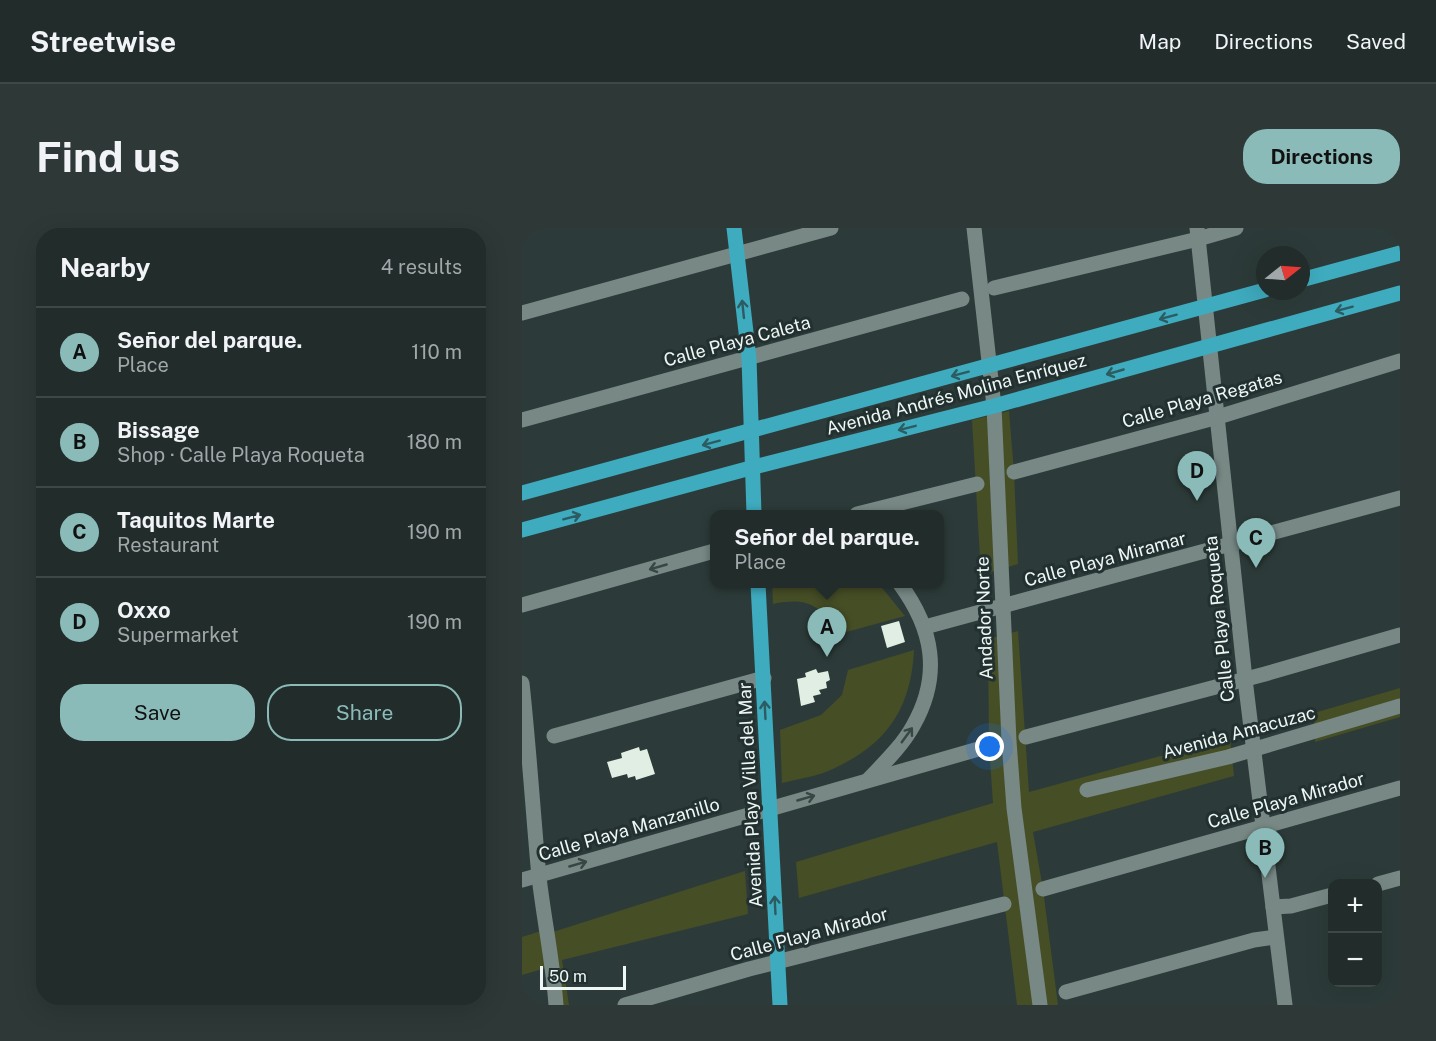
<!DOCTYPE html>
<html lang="en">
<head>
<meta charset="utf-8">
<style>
  :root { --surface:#212c2b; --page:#2d3837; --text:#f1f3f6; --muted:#a2a7a9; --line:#3e4847; --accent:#8bbbb9 }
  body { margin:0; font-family:"Public Sans",sans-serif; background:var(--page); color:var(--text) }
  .controls { position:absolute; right:18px; bottom:18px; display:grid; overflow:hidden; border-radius:12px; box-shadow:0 6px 24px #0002 }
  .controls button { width:54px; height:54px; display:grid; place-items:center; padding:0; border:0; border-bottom:2px solid var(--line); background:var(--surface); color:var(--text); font:30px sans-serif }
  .compass { position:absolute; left:734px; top:18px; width:54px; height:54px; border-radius:50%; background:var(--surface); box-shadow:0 6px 24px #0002; rotate:73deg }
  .scale { position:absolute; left:18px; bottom:15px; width:86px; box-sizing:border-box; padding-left:6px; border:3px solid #eef7f6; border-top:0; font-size:16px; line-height:21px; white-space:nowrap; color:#eef7f6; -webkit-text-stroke:4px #22312f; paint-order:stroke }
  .you { position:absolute; left:468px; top:519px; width:21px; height:21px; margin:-15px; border:4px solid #fff; border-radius:50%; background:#1a73e8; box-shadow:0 0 0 9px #1a73e833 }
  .badge { display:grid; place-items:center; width:39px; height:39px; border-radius:50%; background:var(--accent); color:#111; font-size:20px; font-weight:700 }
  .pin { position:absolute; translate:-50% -50px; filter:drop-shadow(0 2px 3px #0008) }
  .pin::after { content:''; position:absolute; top:32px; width:21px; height:18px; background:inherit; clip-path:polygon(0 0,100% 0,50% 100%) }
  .popup { position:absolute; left:188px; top:282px; width:234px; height:78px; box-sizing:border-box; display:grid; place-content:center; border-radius:12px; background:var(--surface); filter:drop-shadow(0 2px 4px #0005); font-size:20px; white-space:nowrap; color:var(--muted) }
  .popup b { font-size:22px; color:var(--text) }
  .popup::after { content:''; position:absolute; left:50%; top:100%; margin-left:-12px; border:12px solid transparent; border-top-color:var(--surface) }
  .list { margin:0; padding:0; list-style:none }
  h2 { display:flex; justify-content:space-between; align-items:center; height:78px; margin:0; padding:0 24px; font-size:26px }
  h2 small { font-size:20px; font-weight:400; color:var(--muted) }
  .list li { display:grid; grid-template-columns:39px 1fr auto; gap:18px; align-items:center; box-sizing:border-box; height:90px; padding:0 24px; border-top:2px solid var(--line) }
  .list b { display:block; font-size:22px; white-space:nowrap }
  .list p { margin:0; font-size:20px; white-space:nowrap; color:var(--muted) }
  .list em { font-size:20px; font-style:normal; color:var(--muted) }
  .actions { display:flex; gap:12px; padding:18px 24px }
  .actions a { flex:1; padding:14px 0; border:2px solid var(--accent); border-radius:24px; text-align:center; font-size:21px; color:var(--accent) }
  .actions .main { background:var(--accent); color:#111 }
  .map { position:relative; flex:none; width:878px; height:777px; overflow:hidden; border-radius:24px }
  header { display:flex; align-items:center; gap:36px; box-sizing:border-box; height:84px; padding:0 30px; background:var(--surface); border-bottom:2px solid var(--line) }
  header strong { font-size:28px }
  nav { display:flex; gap:33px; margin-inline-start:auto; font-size:21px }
  .intro { display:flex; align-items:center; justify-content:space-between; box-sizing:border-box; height:144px; padding:0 36px }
  h1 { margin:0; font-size:42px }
  .button { padding:15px 27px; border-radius:24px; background:var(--accent); color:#111; font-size:21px; font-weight:700 }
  main { display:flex; gap:36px; padding:0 36px }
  aside { flex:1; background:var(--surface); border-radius:24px; box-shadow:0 6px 24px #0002 }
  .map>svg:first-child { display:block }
  .green { fill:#464e26 }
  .building { fill:#e0eee3 }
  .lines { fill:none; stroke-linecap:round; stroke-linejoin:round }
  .minor { stroke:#778885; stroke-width:15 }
  .major { stroke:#3eabbe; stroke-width:15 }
  .oneway { stroke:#2c5c61 }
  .oneway2 { stroke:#374744 }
  .labels { text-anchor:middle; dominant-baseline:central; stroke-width:6; stroke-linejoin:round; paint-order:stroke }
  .street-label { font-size:18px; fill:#eef7f6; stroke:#22312f }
</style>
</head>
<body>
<header>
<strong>Streetwise</strong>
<nav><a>Map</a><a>Directions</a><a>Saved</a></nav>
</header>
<div class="intro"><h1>Find us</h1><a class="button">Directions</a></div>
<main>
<aside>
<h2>Nearby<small>4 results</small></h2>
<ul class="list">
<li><span class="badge">A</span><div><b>Señor del parque.</b><p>Place</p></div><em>110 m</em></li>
<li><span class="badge">B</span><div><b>Bissage</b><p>Shop · Calle Playa Roqueta</p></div><em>180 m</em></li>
<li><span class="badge">C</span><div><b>Taquitos Marte</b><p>Restaurant</p></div><em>190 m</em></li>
<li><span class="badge">D</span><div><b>Oxxo</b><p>Supermarket</p></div><em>190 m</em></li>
</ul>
<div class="actions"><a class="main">Save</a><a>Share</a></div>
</aside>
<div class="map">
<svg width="878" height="777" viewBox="0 0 878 777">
  <rect width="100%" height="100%" fill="#2c3b39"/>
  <g class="green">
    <path d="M 487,183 L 492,244 L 496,336 L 459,347 L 450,192 Z"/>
    <path d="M 250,356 L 355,356 L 361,361 L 383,388 L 317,406 C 297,377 287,369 251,376 Z"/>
    <path d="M 496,403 L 507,564 L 708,509 L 712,548 L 511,604 L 521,661 L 536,777 L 495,777 L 475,614 L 277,670 L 274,634 L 471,575 L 467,518 L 466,411 Z"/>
    <path d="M 392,422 C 389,480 366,515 313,540 C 297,548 277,551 260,555 L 258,502 L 299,487 L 320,467 L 326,442 Z"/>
    <path d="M 878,460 L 878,489 L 793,514 L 792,485 Z"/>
    <path d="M 223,643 L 226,686 L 40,732 L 47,777 L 28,777 L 24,740 L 0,747 L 0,709 L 19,703 L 22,706 L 34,703 Z"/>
  </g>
  <g class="building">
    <path d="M 377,393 L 383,414 L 365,420 L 359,398 Z"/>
    <path d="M 294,441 L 296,445 L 306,443 L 308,452 L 304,454 L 305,460 L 297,462 L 299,466 L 291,468 L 293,474 L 279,478 L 275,451 L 284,449 L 283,445 Z"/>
    <path d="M 117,519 L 118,523 L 125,521 L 133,546 L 114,552 L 113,548 L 106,550 L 105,546 L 90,550 L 85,534 L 100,530 L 99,525 Z"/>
  </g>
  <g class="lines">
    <g class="minor">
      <path d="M 452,0 L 472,178 L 487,513 L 492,580 L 518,777"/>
      <path d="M 675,0 L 723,451 L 763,777"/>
      <path d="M 472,60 L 676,11 L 714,0"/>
      <path d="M 0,85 L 309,0"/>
      <path d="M 0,192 L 440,71"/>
      <path d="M 492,244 L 696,189 L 878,133"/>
      <path d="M 335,286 L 455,256"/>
      <path d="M 0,377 L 192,323"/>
      <path d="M 403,399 L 878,270"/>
      <path d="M 0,455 C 7,520 11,584 17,649 C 22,692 31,734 34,777"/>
      <path d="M 32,508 L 242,450"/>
      <path d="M 504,509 L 743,446 L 878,407"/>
      <path d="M 347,551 C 362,535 380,518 391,498 C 420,447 411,401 378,356"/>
      <path d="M 565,562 L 706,529 L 878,478"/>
      <path d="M 0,652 L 467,518"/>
      <path d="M 856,656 L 878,650"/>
      <path d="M 521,661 L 878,560"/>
      <path d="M 751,679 L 769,678 L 810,667"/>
      <path d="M 544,764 L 732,712 L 754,709"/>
      <path d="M 103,777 L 227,741 L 482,676"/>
    </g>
    <g class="major">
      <path d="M 212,0 L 227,130 L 232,286"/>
      <path d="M 779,52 L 878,25"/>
      <path d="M 0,265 L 743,62"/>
      <path d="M 0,302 L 232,239 L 472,178 L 878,65"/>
      <path d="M 236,356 L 258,777"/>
    </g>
  </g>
  <defs><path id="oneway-shaft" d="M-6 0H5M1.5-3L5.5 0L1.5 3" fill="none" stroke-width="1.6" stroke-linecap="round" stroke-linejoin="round" transform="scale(1.5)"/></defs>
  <g class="oneway">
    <use href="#oneway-shaft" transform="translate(221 81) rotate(-96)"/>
    <use href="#oneway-shaft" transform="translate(822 81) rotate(165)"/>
    <use href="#oneway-shaft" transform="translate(646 89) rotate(165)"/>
    <use href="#oneway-shaft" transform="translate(593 144) rotate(164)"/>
    <use href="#oneway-shaft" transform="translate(438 146) rotate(165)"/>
    <use href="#oneway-shaft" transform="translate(385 200) rotate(166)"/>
    <use href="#oneway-shaft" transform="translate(189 215) rotate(165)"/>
    <use href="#oneway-shaft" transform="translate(50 289) rotate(-15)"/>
    <use href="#oneway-shaft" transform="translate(243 482) rotate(-93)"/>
    <use href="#oneway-shaft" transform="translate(253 677) rotate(-93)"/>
  </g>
  <g class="oneway2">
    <use href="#oneway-shaft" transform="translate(136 339) rotate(164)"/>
    <use href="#oneway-shaft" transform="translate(385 507) rotate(-54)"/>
    <use href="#oneway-shaft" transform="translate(284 570) rotate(-16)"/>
    <use href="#oneway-shaft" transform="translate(56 636) rotate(-16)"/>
  </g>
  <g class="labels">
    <g class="street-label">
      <text transform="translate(215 113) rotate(-15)">Calle Playa Caleta</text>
      <text transform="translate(434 166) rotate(-15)">Avenida Andrés Molina Enríquez</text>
      <text transform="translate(680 171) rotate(-16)">Calle Playa Regatas</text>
      <text transform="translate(583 331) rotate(-15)">Calle Playa Miramar</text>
      <text transform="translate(462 390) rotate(-92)">Andador Norte</text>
      <text transform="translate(697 391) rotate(-96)">Calle Playa Roqueta</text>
      <text transform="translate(717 504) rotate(-15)">Avenida Amacuzac</text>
      <text transform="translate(228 567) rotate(-93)">Avenida Playa Villa del Mar</text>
      <text transform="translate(764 572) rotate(-16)">Calle Playa Mirador</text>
      <text transform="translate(107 601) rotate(-16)">Calle Playa Manzanillo</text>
      <text transform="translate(287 706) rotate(-15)">Calle Playa Mirador</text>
    </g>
  </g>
</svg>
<div class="controls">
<button>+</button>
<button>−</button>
</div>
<svg class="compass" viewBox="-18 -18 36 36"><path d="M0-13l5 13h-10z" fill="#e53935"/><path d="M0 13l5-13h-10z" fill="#a2a7a9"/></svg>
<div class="scale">50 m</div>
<div class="you"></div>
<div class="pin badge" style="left:305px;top:429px">A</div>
<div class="popup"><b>Señor del parque.</b>Place</div>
<div class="pin badge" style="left:743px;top:650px">B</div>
<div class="pin badge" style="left:734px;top:340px">C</div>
<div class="pin badge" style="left:675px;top:273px">D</div>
</div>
</main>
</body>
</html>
